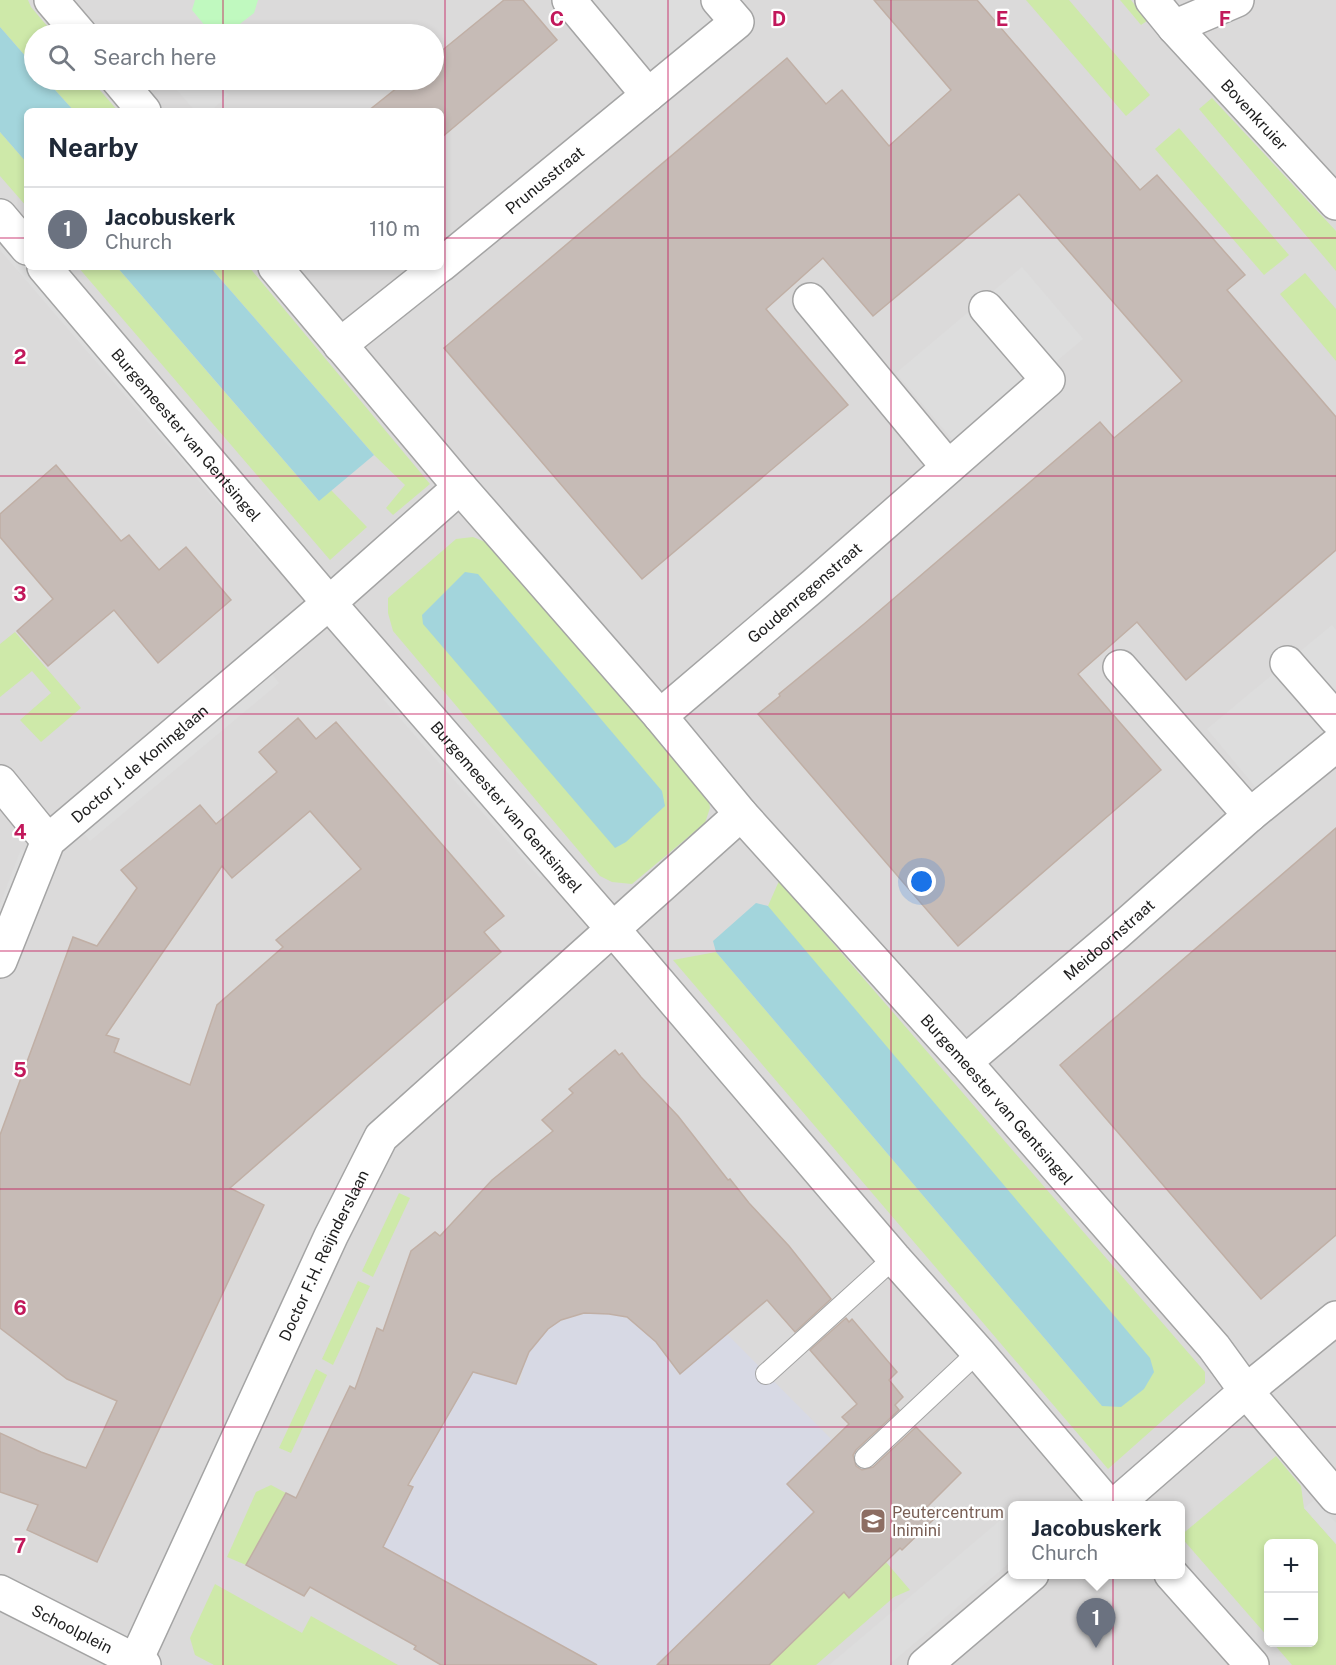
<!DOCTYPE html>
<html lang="en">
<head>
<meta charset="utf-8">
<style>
  :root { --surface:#fff; --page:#f6f6f7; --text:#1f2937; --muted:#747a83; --line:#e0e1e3; --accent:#db2777 }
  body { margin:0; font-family:"Public Sans",sans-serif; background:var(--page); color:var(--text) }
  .controls { position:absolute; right:18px; bottom:18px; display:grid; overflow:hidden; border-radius:9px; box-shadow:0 3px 9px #0003 }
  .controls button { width:54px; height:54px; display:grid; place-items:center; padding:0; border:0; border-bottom:2px solid var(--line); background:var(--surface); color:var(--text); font:30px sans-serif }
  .you { position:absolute; left:922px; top:882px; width:21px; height:21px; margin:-15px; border:4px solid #fff; border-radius:50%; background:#1a73e8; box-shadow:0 0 0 9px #1a73e833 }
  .badge { display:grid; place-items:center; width:39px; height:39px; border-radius:50%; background:var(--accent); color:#fff; font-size:20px; font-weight:700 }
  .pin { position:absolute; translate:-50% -50px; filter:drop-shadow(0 2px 3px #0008) }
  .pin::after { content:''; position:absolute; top:32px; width:21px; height:18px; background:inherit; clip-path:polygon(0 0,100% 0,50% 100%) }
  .popup { position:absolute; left:1008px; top:1501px; width:177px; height:78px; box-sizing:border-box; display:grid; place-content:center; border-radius:9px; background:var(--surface); filter:drop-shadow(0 2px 4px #0005); font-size:20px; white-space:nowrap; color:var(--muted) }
  .popup b { font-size:22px; color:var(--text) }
  .popup::after { content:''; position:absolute; left:50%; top:100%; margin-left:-12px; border:12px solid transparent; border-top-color:var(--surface) }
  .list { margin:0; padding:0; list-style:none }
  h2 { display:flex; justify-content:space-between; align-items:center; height:78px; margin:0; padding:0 24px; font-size:26px }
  h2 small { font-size:20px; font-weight:400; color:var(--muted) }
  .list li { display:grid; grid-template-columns:39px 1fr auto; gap:18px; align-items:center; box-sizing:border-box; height:84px; padding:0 24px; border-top:2px solid var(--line) }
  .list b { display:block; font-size:22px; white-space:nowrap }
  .list p { margin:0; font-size:20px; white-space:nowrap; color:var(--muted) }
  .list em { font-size:20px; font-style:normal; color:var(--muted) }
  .icon { flex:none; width:33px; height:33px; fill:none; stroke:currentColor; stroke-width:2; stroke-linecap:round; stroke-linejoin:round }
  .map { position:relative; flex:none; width:1336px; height:1665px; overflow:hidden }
  .search { position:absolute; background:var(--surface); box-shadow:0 3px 9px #0003; left:24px; top:24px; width:420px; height:66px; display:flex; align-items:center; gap:15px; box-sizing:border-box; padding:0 21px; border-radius:33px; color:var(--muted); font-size:22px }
  .panel { position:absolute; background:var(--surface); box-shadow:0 3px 9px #0003; left:24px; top:108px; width:420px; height:162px; border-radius:9px }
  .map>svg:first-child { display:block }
  .residential { fill:#dbdada; fill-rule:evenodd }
  .grass { fill:#cee9a9 }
  .park { fill:#c0f9bf }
  .parking { fill:#ddd }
  .plaza { fill:#d7d9e4 }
  .water { fill:#a3d5dc }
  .building { fill:#c6bbb6; stroke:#c0afa5; stroke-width:1.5; fill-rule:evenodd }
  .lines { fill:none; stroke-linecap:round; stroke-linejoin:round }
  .service-casing { stroke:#a4a4a4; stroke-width:22 }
  .minor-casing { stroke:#a4a4a4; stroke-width:36 }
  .service { stroke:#fff; stroke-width:20 }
  .minor { stroke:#fff; stroke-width:33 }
  .grid { fill:none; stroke:#c2185b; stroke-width:1.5; stroke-opacity:0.55 }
  .labels { text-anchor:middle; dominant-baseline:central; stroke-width:4.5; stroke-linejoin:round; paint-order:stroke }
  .street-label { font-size:16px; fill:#1d1d1d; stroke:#fff }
  .education-label { font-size:16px; fill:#785e54; stroke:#fff; text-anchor:start }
  .grid-label { font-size:20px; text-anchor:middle; font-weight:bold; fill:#c2185b; stroke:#fff; stroke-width:4.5; stroke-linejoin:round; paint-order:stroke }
</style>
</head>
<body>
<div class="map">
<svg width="1336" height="1665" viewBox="0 0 1336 1665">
  <rect width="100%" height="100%" fill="#eee9e3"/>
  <path class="residential" d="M 0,0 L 1336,0 L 1336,1665 L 0,1665 ZM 34,34 L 434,34 L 434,80 L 34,80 ZM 27,111 L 441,111 L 441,267 L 27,267 ZM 1012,1506 L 1180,1506 L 1180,1574 L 1012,1574 ZM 1268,1544 L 1314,1544 L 1314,1642 L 1268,1642 Z"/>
  <g class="grass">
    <path d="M 0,0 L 28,0 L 31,7 L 54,34 L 34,34 L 34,66 L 0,27 Z"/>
    <path d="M 1026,0 L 1069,0 L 1150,95 L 1126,116 Z"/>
    <path d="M 1120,0 L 1131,0 L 1147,21 L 1141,25 Z"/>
    <path d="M 46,80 L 91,80 L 118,111 L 74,111 Z"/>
    <path d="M 1212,98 L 1336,231 L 1336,271 L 1199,109 Z"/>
    <path d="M 1179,128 L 1289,255 L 1264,275 L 1155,149 Z"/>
    <path d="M 0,132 L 27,163 L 27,207 L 0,176 Z"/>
    <path d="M 78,267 L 117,267 L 318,500 L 331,490 L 367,527 L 330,560 Z"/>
    <path d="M 210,267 L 249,267 L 430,484 L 393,515 L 386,508 L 405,485 L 374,455 Z"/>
    <path d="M 1305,273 L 1336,309 L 1336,361 L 1280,294 Z"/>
    <path d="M 473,537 L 495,546 L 708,795 L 710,808 L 705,823 L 632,884 L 612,882 L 600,876 L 393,631 L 388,613 L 388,598 L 456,539 Z"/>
    <path d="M 15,632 L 81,708 L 41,742 L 20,720 L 51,693 L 32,671 L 0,697 L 0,644 Z"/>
    <path d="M 779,881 L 1205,1372 L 1205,1383 L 1108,1469 L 673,960 L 716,952 L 1102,1406 L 768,906 Z"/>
    <path d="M 399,1193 L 410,1198 L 373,1277 L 362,1271 Z"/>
    <path d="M 358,1281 L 370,1286 L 333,1365 L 322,1359 Z"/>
    <path d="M 316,1369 L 327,1375 L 291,1453 L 279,1448 Z"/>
    <path d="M 1276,1456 L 1301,1486 L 1304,1508 L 1336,1544 L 1336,1665 L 1292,1665 L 1273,1643 L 1314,1642 L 1314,1544 L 1268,1544 L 1268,1637 L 1180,1536 Z"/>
    <path d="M 271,1485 L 286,1493 L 246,1565 L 227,1557 L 256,1492 Z"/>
    <path d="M 886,1562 L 910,1590 L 894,1597 L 816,1665 L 769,1665 L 844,1592 L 850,1598 Z"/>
    <path d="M 215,1584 L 302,1633 L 311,1616 L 398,1665 L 214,1665 L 195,1655 L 190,1638 Z"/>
  </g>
  <path class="park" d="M 195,0 L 258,0 L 254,13 L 236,27 L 218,31 L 206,27 L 192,10 Z"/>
  <g class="parking">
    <path d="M 587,0 L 745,0 L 653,78 Z"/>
    <path d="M 168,80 L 216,80 L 229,95 L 211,111 L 195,111 Z"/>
    <path d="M 0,230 L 27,261 L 27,267 L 32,267 L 275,550 L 265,558 L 0,250 Z"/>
    <path d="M 1022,267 L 1083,339 L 957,445 L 896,373 Z"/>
    <path d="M 1332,625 L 1336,630 L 1336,735 L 1263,796 L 1207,729 Z"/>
    <path d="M 271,673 L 279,683 L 90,841 L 82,831 Z"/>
    <path d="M 394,690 L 551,869 L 540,878 L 383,699 Z"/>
    <path d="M 21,849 L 30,854 L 0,932 L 0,904 Z"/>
    <path d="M 1315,1499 L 1336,1523 L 1336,1544 L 1304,1508 Z"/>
    <path d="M 1005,1516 L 1012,1525 L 1012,1561 L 889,1665 L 829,1665 Z"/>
  </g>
  <path class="plaza" d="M 591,1312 L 614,1314 L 629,1319 L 638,1325 L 656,1342 L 670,1360 L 679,1375 L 727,1334 L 832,1440 L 787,1484 L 829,1528 L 658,1665 L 598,1665 L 382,1546 L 435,1433 L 438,1433 L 440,1430 L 468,1371 L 520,1384 L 523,1367 L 532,1346 L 546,1330 L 563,1320 Z"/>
  <g class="water">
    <path d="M 0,27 L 34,66 L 34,80 L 46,80 L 74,111 L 27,111 L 27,163 L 0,132 Z"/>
    <path d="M 117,267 L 210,267 L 374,455 L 319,501 Z"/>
    <path d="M 465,572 L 478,574 L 662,791 L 665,806 L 626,842 L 615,848 L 423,624 L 422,615 Z"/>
    <path d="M 756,903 L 768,906 L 1150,1358 L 1154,1372 L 1144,1389 L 1121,1407 L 1102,1406 L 716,952 L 713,941 Z"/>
  </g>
  <g class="building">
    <path d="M 504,0 L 523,0 L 557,40 L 441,138 L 441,111 L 368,111 L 407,80 L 434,80 L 434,57 Z"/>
    <path d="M 874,0 L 977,0 L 1140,190 L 1157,175 L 1245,275 L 1227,290 L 1336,417 L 1336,550 L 1186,680 L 1137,622 L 1078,674 L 1161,770 L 958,946 L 758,714 L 780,696 L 779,694 L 864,624 L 1100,422 L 1114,438 L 1182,381 L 1019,194 L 873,316 L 823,258 L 766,309 L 848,405 L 642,579 L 444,348 L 787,58 L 826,104 L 842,90 L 889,146 L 951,90 Z"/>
    <path d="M 56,465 L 121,541 L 129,535 L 159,570 L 186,547 L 231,600 L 158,663 L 114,610 L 48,666 L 17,631 L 53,599 L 0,537 L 0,514 Z"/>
    <path d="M 298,718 L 316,739 L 336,722 L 368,759 L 504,916 L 484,932 L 501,952 L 230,1188 L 264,1205 L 97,1562 L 27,1530 L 38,1505 L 0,1492 L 0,1433 L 41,1452 L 86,1468 L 117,1401 L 67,1379 L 0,1328 L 0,1135 L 73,937 L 97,946 L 137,888 L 121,870 L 200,805 L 216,824 L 277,772 L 259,752 ZM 310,811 L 361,869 L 276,940 L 283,947 L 217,1005 L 190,1085 L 114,1052 L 119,1039 L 106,1035 L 222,866 L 232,878 Z"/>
    <path d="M 1336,828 L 1336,1235 L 1261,1299 L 1060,1065 Z"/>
    <path d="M 615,1050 L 619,1055 L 622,1053 L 641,1077 L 678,1116 L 728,1180 L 730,1179 L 749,1203 L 789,1246 L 831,1299 L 795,1332 L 767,1300 L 680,1374 L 656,1342 L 627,1317 L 609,1314 L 584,1313 L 561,1320 L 548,1329 L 529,1352 L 516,1384 L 473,1372 L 408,1485 L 413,1487 L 383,1547 L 597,1665 L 441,1665 L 414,1649 L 416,1646 L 310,1587 L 304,1596 L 246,1565 L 286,1493 L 296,1498 L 350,1386 L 355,1389 L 377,1328 L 383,1331 L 411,1251 L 435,1232 L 440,1236 L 492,1180 L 553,1131 L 542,1120 L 573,1093 L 569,1089 Z"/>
    <path d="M 846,1318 L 849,1322 L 852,1319 L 897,1372 L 889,1380 L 903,1397 L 895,1405 L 899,1410 L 856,1450 L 853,1455 L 856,1466 L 862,1470 L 873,1467 L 916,1427 L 961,1473 L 925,1509 L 934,1519 L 902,1550 L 900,1548 L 849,1598 L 844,1592 L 769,1665 L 657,1665 L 814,1512 L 787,1484 L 849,1424 L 842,1417 L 857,1404 L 810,1350 Z"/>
  </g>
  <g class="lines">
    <g class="service-casing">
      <g id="service">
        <path d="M 766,1374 L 894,1258"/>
        <path d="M 865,1458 L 978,1352"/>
      </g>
    </g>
    <g class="minor-casing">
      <g id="minor">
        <path d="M 51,0 L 80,34"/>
        <path d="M 569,0 L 648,95"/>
        <path id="s1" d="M 1152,0 L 1174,27 L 1336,203"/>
        <path d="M 1174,27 L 1237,0"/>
        <path d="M 118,80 L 144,111"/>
        <path d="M 0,216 L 27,248"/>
        <path id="s2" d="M 441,265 L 737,22 L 718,0"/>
        <path id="s3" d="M 44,267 L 329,603 L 612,928 L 894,1258 L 978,1352 L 1109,1506"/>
        <path id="s4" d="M 275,267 L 460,487 L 660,716 L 741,814 L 965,1062 L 1214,1347 L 1246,1391 L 1336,1497"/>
        <path d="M 810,300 L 948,467"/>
        <path d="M 340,345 L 438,267"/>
        <path d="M 1287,663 L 1336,719"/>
        <path d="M 1120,667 L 1250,815"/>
        <path id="s5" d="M 660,716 L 814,585 L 1048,380 L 986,308"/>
        <path d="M 0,782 L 48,841"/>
        <path id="s6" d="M 0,961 L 48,841 L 329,603 L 460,487"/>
        <path id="s7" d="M 965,1062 L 1117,933 L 1250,815 L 1336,745"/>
        <path d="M 1114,1506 L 1246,1391 L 1336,1318"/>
        <path d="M 1171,1574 L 1252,1665"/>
        <path id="s8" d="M 0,1592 L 144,1665"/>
        <path id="s9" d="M 136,1660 L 331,1236 L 381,1137 L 741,814"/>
        <path d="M 925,1665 L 1032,1574"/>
      </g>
    </g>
    <use href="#service" class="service"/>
    <use href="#minor" class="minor"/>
  </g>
  <path class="grid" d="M 223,0 L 223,34M 445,0 L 445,1665M 668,0 L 668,1665M 891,0 L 891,1665M 1113,0 L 1113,1665M 223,80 L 223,111M 0,238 L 27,238M 441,238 L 1336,238M 223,267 L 223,1665M 0,476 L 1336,476M 0,714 L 1336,714M 0,951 L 1336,951M 0,1189 L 1336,1189M 0,1427 L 1336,1427"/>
  <defs>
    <g id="school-square" transform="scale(1.35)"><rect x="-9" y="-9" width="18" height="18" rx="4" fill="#8d6e63" stroke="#fff"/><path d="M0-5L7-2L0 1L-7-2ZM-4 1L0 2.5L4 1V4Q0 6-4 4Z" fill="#fff"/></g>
  </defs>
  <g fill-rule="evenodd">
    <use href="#school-square" x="873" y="1521"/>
  </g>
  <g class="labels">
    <g class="street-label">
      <text stroke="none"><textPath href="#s1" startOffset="154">Bovenkruier</textPath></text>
      <text stroke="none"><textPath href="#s2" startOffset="134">Prunusstraat</textPath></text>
      <text stroke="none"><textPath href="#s3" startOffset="220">Burgemeester van Gentsingel</textPath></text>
      <text stroke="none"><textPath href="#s5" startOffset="190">Goudenregenstraat</textPath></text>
      <text stroke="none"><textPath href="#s6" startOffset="249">Doctor J. de Koninglaan</textPath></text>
      <text stroke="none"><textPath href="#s3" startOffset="711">Burgemeester van Gentsingel</textPath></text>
      <text stroke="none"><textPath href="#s7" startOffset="189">Meidoornstraat</textPath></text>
      <text stroke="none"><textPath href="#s4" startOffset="1102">Burgemeester van Gentsingel</textPath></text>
      <text stroke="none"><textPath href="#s9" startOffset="446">Doctor F.H. Reijnderslaan</textPath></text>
      <text stroke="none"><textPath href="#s8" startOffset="81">Schoolplein</textPath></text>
    </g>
    <g class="education-label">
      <text x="892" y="1512">Peutercentrum<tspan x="892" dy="18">Inimini</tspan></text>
    </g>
  </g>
  <g class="grid-label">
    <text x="557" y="26">C</text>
    <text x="779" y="26">D</text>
    <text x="1002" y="26">E</text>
    <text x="1225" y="26">F</text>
    <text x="20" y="364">2</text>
    <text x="20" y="601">3</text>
    <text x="20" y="839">4</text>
    <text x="20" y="1077">5</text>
    <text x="20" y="1315">6</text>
    <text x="20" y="1553">7</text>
  </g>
</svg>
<div class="controls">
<button>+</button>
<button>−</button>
</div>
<div class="you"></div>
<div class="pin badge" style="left:1096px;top:1648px;background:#6b7280">1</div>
<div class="popup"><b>Jacobuskerk</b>Church</div>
<div class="search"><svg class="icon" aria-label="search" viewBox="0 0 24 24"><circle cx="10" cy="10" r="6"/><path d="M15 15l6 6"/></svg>Search here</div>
<section class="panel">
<h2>Nearby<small></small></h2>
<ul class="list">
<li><span class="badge" style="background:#6b7280">1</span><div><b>Jacobuskerk</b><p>Church</p></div><em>110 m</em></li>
</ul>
</section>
</div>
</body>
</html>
